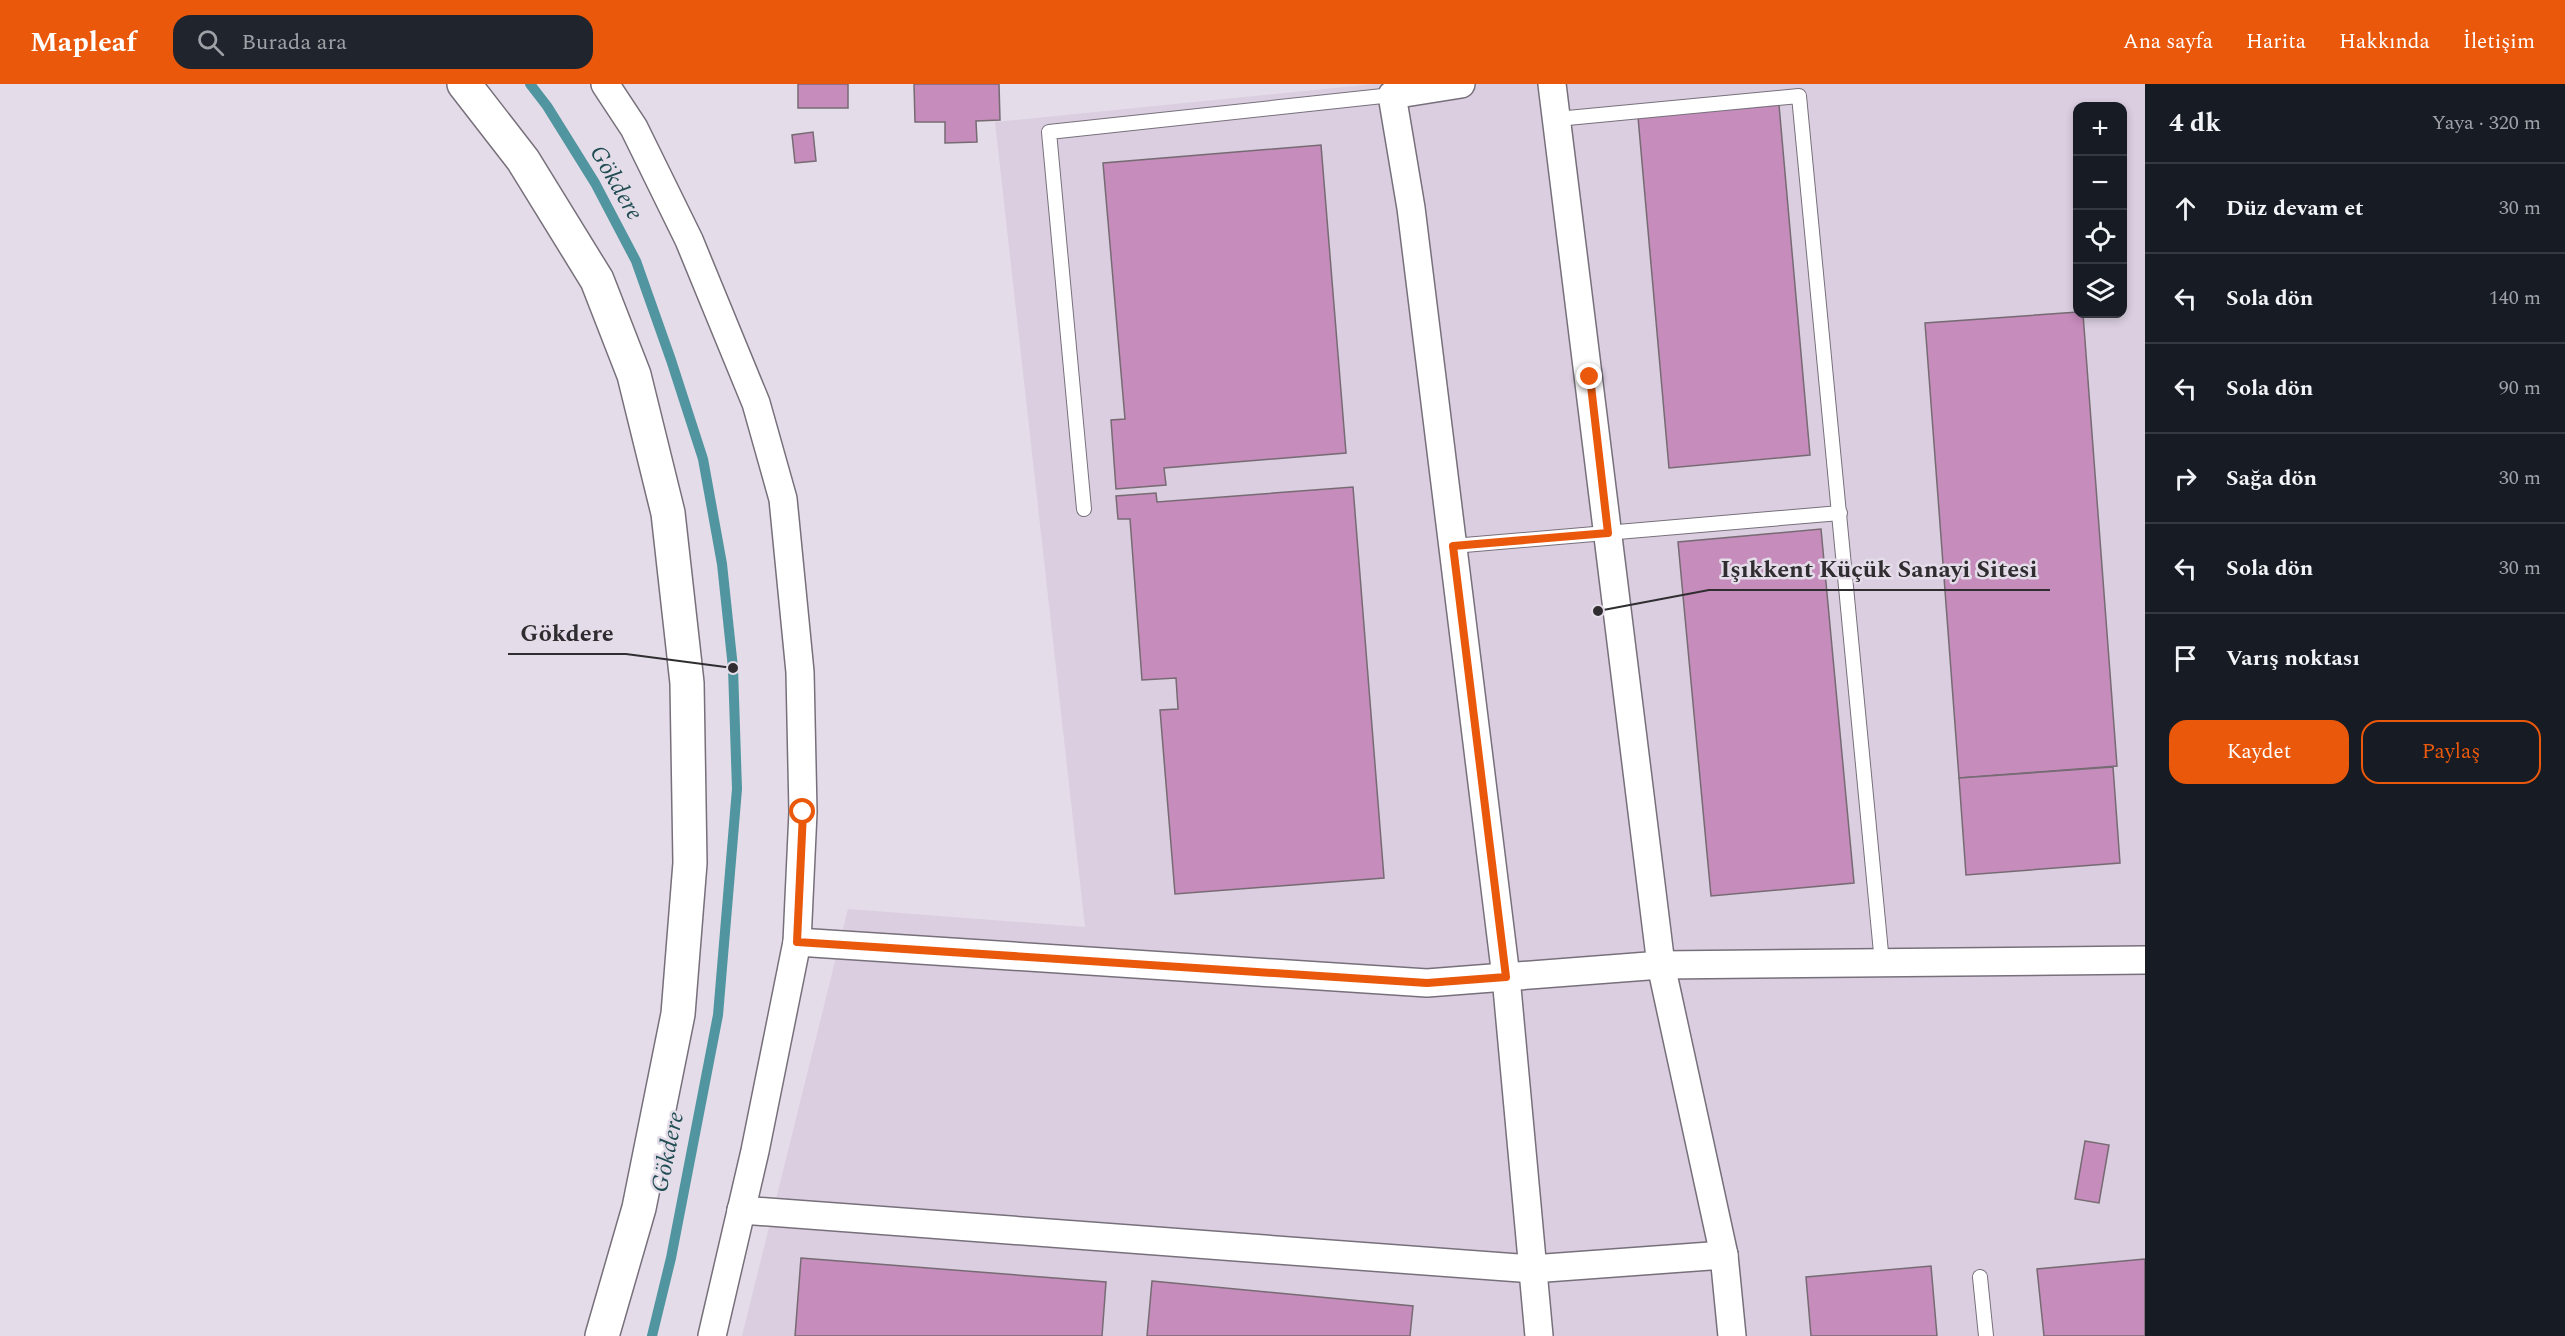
<!DOCTYPE html>
<html lang="tr">
<head>
<meta charset="utf-8">
<style>
  :root { --surface:#171b24; --page:#20242c; --text:#f1f3f6; --muted:#9ea1a6; --line:#363941; --accent:#ea580c }
  body { margin:0; font-family:Spectral,serif; background:var(--page); color:var(--text) }
  .controls { position:absolute; right:18px; top:18px; display:grid; overflow:hidden; border-radius:12px; box-shadow:0 3px 9px #0003 }
  .controls button { width:54px; height:54px; display:grid; place-items:center; padding:0; border:0; border-bottom:2px solid var(--line); background:var(--surface); color:var(--text); font:30px sans-serif }
  .stop { position:absolute; width:18px; height:18px; margin:-14px; border:4px solid #ea580c; border-radius:50%; background:#fff }
  .stop.end { background:#ea580c; border-color:#fff; box-shadow:0 2px 6px #0008 }
  .list { margin:0; padding:0; list-style:none }
  h2 { display:flex; justify-content:space-between; align-items:center; height:78px; margin:0; padding:0 24px; font-size:26px }
  h2 small { font-size:20px; font-weight:400; color:var(--muted) }
  .list li { display:grid; grid-template-columns:39px 1fr auto; gap:18px; align-items:center; box-sizing:border-box; height:90px; padding:0 24px; border-top:2px solid var(--line) }
  .list b { display:block; font-size:22px; white-space:nowrap }
  .list em { font-size:20px; font-style:normal; color:var(--muted) }
  .actions { display:flex; gap:12px; padding:18px 24px }
  .actions a { flex:1; padding:14px 0; border:2px solid var(--accent); border-radius:18px; text-align:center; font-size:21px; color:var(--accent) }
  .actions .main { background:var(--accent); color:#fff }
  .icon { flex:none; width:33px; height:33px; fill:none; stroke:currentColor; stroke-width:2; stroke-linecap:round; stroke-linejoin:round }
  .map { position:relative; flex:none; width:2145px; height:1252px; overflow:hidden }
  header { display:flex; align-items:center; gap:36px; box-sizing:border-box; height:84px; padding:0 30px; background:var(--accent); color:#fff }
  header strong { font-size:28px }
  nav { display:flex; gap:33px; margin-inline-start:auto; font-size:21px }
  .search { width:420px; height:54px; background:var(--page); display:flex; align-items:center; gap:15px; box-sizing:border-box; padding:0 21px; border-radius:18px; color:var(--muted); font-size:22px }
  main { display:flex }
  aside { flex:1; background:var(--surface) }
  .map>svg:first-child { display:block }
  .built { fill:#dacee0; fill-rule:evenodd }
  .lines { fill:none; stroke-linecap:round; stroke-linejoin:round }
  .stream { stroke:#50959f; stroke-width:10 }
  .building { fill:#c68cbb; stroke:#766b73; stroke-width:1.5 }
  .service-casing { stroke:#77707b; stroke-width:16 }
  .minor-casing { stroke:#77707b; stroke-width:30 }
  .secondary-casing { stroke:#77707b; stroke-width:36 }
  .service { stroke:#fff; stroke-width:14 }
  .minor { stroke:#fff; stroke-width:27 }
  .secondary { stroke:#fff; stroke-width:33 }
  .route { stroke:#ea580c; stroke-width:8 }
  .labels { text-anchor:middle; dominant-baseline:central; stroke-width:5; stroke-linejoin:round; paint-order:stroke }
  .water-label { font-size:24px; font-style:italic; fill:#204d53; stroke:#e4dce8 }
  .leader { fill:none; stroke:#302d31; stroke-width:2 }
  .callout-dot { fill:#302d31; stroke:#e4dce8; stroke-width:2 }
  .callout-label { font-size:24px; text-anchor:middle; font-weight:bold; fill:#302d31; stroke:#e4dce8; stroke-width:5; stroke-linejoin:round; paint-order:stroke }
</style>
</head>
<body>
<header>
<strong>Mapleaf</strong>
<div class="search"><svg class="icon" aria-label="search" viewBox="0 0 24 24"><circle cx="10" cy="10" r="6"/><path d="M15 15l6 6"/></svg>Burada ara</div>
<nav><a>Ana sayfa</a><a>Harita</a><a>Hakkında</a><a>İletişim</a></nav>
</header>
<main>
<div class="map">
<svg width="2145" height="1252" viewBox="0 0 2145 1252">
  <rect width="100%" height="100%" fill="#e4dce8"/>
  <path class="built" d="M 1375,0 L 2145,0 L 2145,1252 L 742,1252 L 848,825 L 1085,843 L 995,38 ZM 2078,22 L 2122,22 L 2122,230 L 2078,230 Z"/>
  <g class="lines">
    <path class="stream" d="M 530,0 L 547,22 L 595,99 L 636,177 L 671,276 L 703,375 L 722,480 L 733,584 L 737,705 L 718,931 L 671,1174 L 652,1252"/>
  </g>
  <g class="building">
    <rect x="798" y="0" width="50" height="24"/>
    <path d="M 914,0 L 999,0 L 1000,36 L 976,37 L 977,58 L 945,59 L 945,38 L 915,38 Z"/>
    <path d="M 1779,21 L 1810,371 L 1669,384 L 1638,33 Z"/>
    <path d="M 813,48 L 816,77 L 795,79 L 792,51 Z"/>
    <path d="M 1321,61 L 1346,369 L 1164,384 L 1166,401 L 1116,405 L 1111,336 L 1125,335 L 1103,79 Z"/>
    <path d="M 2078,228 L 2083,230 L 2117,682 L 1959,694 L 1925,239 Z"/>
    <path d="M 1353,403 L 1384,794 L 1175,810 L 1160,626 L 1178,625 L 1176,594 L 1142,596 L 1130,435 L 1118,435 L 1116,412 L 1156,409 L 1157,418 Z"/>
    <path d="M 1821,445 L 1854,799 L 1711,812 L 1678,458 Z"/>
    <path d="M 2113,683 L 2120,779 L 1966,791 L 1959,694 Z"/>
    <path d="M 2085,1057 L 2109,1061 L 2099,1119 L 2075,1115 Z"/>
    <path d="M 801,1174 L 1106,1198 L 1102,1252 L 795,1252 Z"/>
    <path d="M 2145,1175 L 2145,1252 L 2044,1252 L 2037,1185 Z"/>
    <path d="M 1931,1182 L 1937,1252 L 1811,1252 L 1806,1193 Z"/>
    <path d="M 1152,1197 L 1413,1222 L 1410,1252 L 1147,1252 Z"/>
  </g>
  <g class="lines">
    <g class="service-casing">
      <g id="service">
        <path d="M 1557,35 L 1799,12 L 1882,879"/>
        <path d="M 1084,425 L 1049,48 L 1392,11"/>
        <path d="M 1453,462 L 1840,429"/>
        <path d="M 1980,1193 L 1986,1252"/>
      </g>
    </g>
    <g class="minor-casing">
      <g id="minor">
        <path d="M 605,0 L 634,44 L 689,156 L 756,319 L 783,415 L 800,588 L 803,728 L 797,858 L 755,1067 L 712,1252"/>
        <path d="M 1461,0 L 1392,11 L 1411,124 L 1506,893 L 1539,1252"/>
        <path d="M 1552,0 L 1661,881 L 1724,1171 L 1732,1252"/>
        <path d="M 797,858 L 1427,899 L 1661,881 L 2145,876"/>
        <path d="M 741,1126 L 1532,1185 L 1724,1171"/>
      </g>
    </g>
    <g class="secondary-casing">
      <path id="secondary" d="M 464,0 L 523,76 L 597,196 L 634,291 L 668,429 L 687,599 L 690,779 L 678,930 L 639,1124 L 602,1252"/>
    </g>
    <use href="#service" class="service"/>
    <use href="#minor" class="minor"/>
    <use href="#secondary" class="secondary"/>
  </g>
  <g class="lines">
    <path class="route" d="M 803,728 L 797,858 L 1427,899 L 1506,893 L 1453,462 L 1608,449 L 1590,293"/>
  </g>
  <g class="labels">
    <g class="water-label">
      <text transform="translate(616 99) rotate(60)">Gökdere</text>
      <text transform="translate(668 1068) rotate(-78)">Gökdere</text>
    </g>
  </g>
  <path class="leader" d="M1598 527L1709 506H2050M733 584L626 570H508"/>
  <g class="callout-dot">
    <circle cx="1598" cy="527" r="6"/>
    <circle cx="733" cy="584" r="6"/>
  </g>
  <g class="callout-label">
    <text x="1879" y="493">Işıkkent Küçük Sanayi Sitesi</text>
    <text x="567" y="557">Gökdere</text>
  </g>
</svg>
<div class="controls">
<button>+</button>
<button>−</button>
<button><svg class="icon" aria-label="locate" viewBox="0 0 24 24"><circle cx="12" cy="12" r="6"/><path d="M12 2v4M12 18v4M2 12h4M18 12h4"/></svg></button>
<button><svg class="icon" aria-label="layers" viewBox="0 0 24 24"><path d="M12 4l9 5-9 5-9-5zM3 14l9 5 9-5"/></svg></button>
</div>
<div class="stop" style="left:803px;top:728px"></div>
<div class="stop end" style="left:1590px;top:293px"></div>
</div>
<aside>
<h2>4 dk<small>Yaya · 320 m</small></h2>
<ul class="list">
<li><svg class="icon" aria-label="ahead" viewBox="0 0 24 24"><path d="M12 20V5M6 11l6-6 6 6"/></svg><div><b>Düz devam et</b></div><em>30 m</em></li>
<li><svg class="icon" aria-label="left" viewBox="0 0 24 24"><path d="M17 20v-9H6M10 6l-5 5 5 5"/></svg><div><b>Sola dön</b></div><em>140 m</em></li>
<li><svg class="icon" aria-label="left" viewBox="0 0 24 24"><path d="M17 20v-9H6M10 6l-5 5 5 5"/></svg><div><b>Sola dön</b></div><em>90 m</em></li>
<li><svg class="icon" aria-label="right" viewBox="0 0 24 24"><path d="M7 20v-9h11M14 6l5 5-5 5"/></svg><div><b>Sağa dön</b></div><em>30 m</em></li>
<li><svg class="icon" aria-label="left" viewBox="0 0 24 24"><path d="M17 20v-9H6M10 6l-5 5 5 5"/></svg><div><b>Sola dön</b></div><em>30 m</em></li>
<li><svg class="icon" aria-label="arrive" viewBox="0 0 24 24"><path d="M6 21V4h12l-3 4 3 4H6"/></svg><div><b>Varış noktası</b></div></li>
</ul>
<div class="actions"><a class="main">Kaydet</a><a>Paylaş</a></div>
</aside>
</main>
</body>
</html>
